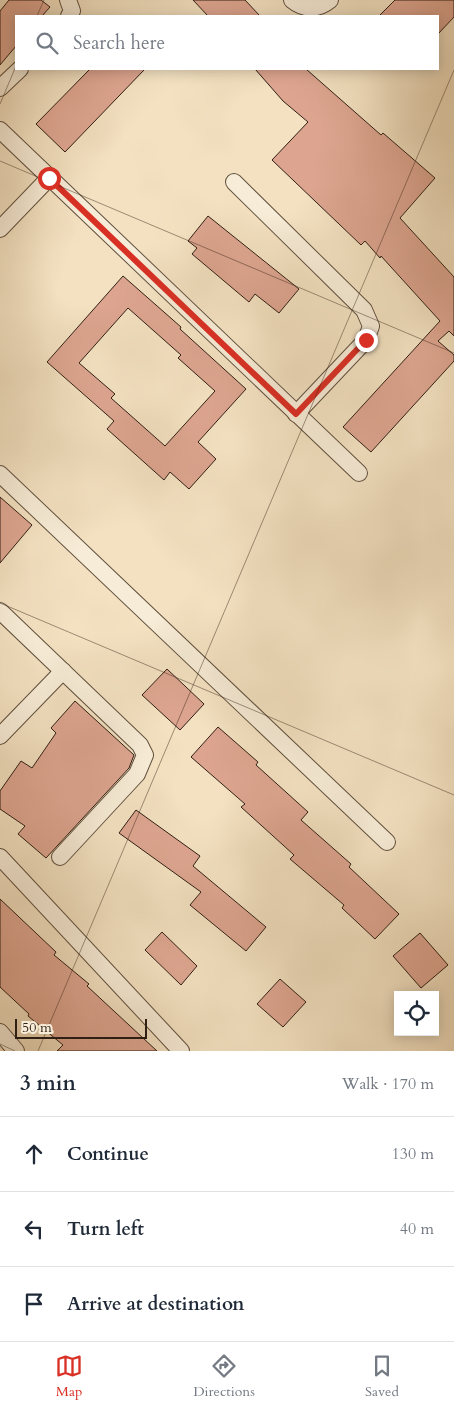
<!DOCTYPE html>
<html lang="en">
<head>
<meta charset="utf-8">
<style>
  :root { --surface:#fff; --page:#f2f2f3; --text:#1f2937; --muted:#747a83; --line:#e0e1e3; --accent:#d93025 }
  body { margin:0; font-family:Cardo,serif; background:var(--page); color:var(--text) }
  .controls { position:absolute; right:15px; bottom:15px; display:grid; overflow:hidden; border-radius:0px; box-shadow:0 2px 12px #0003 }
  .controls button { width:45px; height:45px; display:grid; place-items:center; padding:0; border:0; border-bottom:1px solid var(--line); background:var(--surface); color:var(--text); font:25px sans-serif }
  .scale { position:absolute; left:15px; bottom:12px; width:132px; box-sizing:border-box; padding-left:5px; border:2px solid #301f13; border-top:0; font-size:14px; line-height:18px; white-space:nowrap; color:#301f13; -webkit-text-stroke:4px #f7ecd7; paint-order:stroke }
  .stop { position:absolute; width:15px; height:15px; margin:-11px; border:4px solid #d93025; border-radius:50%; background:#fff }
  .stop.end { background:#d93025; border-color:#fff; box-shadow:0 1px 5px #0008 }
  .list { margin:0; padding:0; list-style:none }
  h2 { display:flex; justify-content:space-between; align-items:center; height:65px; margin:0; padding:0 20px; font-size:21px }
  h2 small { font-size:16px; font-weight:400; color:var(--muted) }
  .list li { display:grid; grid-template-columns:32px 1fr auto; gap:15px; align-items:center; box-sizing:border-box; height:75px; padding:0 20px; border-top:1px solid var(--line) }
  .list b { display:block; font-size:19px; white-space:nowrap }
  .list em { font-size:16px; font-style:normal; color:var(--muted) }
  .icon { flex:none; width:28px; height:28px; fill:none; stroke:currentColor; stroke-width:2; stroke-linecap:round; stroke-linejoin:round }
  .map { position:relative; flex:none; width:454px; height:1051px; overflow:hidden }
  .search { position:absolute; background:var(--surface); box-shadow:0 2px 12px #0003; left:15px; right:15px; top:15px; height:55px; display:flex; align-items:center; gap:12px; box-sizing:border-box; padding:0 18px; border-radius:0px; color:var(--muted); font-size:19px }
  .sheet { height:290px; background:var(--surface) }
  nav { display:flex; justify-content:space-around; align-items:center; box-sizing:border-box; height:70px; border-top:1px solid var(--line); background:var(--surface); font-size:14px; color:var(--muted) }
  nav a { display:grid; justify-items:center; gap:2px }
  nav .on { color:var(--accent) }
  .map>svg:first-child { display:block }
  .building { fill:#dda590; stroke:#301f13; fill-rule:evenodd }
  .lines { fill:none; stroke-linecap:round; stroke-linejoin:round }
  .street-casing { stroke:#61503e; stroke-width:18 }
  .street { stroke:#f7ecd7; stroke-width:16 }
  .route { stroke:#d93025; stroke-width:6 }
  .ticks { fill:none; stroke:#301f13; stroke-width:1; stroke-opacity:0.45 }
</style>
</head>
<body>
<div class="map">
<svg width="454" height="1051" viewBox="0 0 454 1051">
  <rect width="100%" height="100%" fill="#f3e1c1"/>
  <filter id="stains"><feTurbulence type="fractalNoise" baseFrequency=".004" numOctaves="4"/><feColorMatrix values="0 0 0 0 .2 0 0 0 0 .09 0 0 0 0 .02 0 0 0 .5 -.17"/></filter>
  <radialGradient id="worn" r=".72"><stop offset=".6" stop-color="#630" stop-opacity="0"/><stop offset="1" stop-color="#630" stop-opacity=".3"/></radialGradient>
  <g class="building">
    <path d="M 9,0 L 41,0 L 50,7 L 42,16 L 16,16 L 16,46 L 0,65 L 0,11 Z"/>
    <path d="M 193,0 L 245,0 L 260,16 L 208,16 Z"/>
    <path d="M 395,0 L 454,0 L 454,17 L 438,34 L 438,16 L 379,16 Z"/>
    <path d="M 90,69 L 145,69 L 65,152 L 36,124 Z"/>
    <path d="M 255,69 L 306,69 L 381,135 L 383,133 L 435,178 L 400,218 L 454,277 L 454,336 L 449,331 L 438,341 L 454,355 L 454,361 L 371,452 L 343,427 L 440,321 L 381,256 L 380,258 L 365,241 L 361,245 L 272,160 L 308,122 L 283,101 Z"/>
    <path d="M 208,216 L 299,289 L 279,313 L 255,294 L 249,302 L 192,254 L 197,248 L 188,241 Z"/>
    <path d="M 123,276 L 181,327 L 180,329 L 246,389 L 198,442 L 216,459 L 189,489 L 170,472 L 164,480 L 107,429 L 114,421 L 47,362 ZM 128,308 L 181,355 L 178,358 L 215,391 L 165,446 L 111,398 L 115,394 L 79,363 Z"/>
    <path d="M 0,497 L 32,525 L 0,563 Z"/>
    <path d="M 167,669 L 204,704 L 180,730 L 142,695 Z"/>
    <path d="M 75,701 L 134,755 L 129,768 L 46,858 L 18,834 L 25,826 L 0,809 L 0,791 L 21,761 L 32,768 L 56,733 L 51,728 Z"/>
    <path d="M 218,727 L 258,762 L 256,765 L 308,812 L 301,820 L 351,864 L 349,867 L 399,914 L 375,939 L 342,908 L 344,905 L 290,859 L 294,855 L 241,807 L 245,804 L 191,757 Z"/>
    <path d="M 136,810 L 200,856 L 193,866 L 266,927 L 246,951 L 190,905 L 201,892 L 119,833 Z"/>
    <path d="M 0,899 L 56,952 L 54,955 L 89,984 L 87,986 L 157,1051 L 57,1051 L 63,1045 L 28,1016 L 29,1014 L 0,987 Z"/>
    <path d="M 162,932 L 197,966 L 181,985 L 145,950 Z"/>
    <path d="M 420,933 L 448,965 L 421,988 L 393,956 Z"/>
    <path d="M 280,979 L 306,1002 L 283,1027 L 257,1004 Z"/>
  </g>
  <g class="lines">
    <g class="street-casing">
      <g id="street">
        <path d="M 68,0 L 72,11 L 69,16"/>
        <path d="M 292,0 C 304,10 318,10 330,0"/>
        <path d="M 0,88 L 20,69"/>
        <path d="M 0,130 L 359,473"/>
        <path d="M 234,182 L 364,310 L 371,326 L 366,340 L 296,414"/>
        <path d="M 0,229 L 49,178"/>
        <path d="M 0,474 L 387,842"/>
        <path d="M 0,611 L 140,745 L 145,755 L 137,774 L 60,857"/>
        <path d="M 0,736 L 63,671"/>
        <path d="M 0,857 L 181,1051"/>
        <path d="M 0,1032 L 16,1051"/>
      </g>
    </g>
    <use href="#street" class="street"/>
  </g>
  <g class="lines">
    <path class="route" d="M 49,178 L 296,414 L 366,340"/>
  </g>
  <path class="ticks" d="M 37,16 L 44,0M 0,104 L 16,66M 0,161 L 454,353M 0,603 L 454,795M 0,1044 L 15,1051M 38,1051 L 454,70"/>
  <rect width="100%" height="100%" filter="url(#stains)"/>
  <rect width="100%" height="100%" fill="url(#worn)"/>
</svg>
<div class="controls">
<button><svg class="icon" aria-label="locate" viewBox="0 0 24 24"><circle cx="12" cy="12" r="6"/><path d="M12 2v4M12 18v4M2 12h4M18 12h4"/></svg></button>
</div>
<div class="scale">50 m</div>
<div class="stop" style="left:49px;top:178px"></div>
<div class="stop end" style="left:366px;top:340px"></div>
<div class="search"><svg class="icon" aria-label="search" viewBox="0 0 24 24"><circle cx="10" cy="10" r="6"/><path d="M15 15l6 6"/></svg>Search here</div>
</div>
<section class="sheet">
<h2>3 min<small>Walk · 170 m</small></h2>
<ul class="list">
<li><svg class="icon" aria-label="ahead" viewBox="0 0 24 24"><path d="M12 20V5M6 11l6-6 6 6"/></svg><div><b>Continue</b></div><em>130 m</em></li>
<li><svg class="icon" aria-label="left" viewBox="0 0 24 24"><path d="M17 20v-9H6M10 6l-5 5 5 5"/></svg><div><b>Turn left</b></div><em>40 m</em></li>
<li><svg class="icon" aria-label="arrive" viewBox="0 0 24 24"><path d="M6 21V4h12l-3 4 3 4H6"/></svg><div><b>Arrive at destination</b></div></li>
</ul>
</section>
<nav>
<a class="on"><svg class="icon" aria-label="map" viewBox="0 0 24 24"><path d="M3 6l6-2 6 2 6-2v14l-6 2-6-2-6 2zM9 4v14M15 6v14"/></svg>Map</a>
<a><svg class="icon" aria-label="directions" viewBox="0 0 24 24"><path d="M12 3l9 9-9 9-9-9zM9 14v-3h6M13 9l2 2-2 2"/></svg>Directions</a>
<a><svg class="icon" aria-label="saved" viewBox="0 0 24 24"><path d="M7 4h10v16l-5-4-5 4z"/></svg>Saved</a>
</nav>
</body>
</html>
